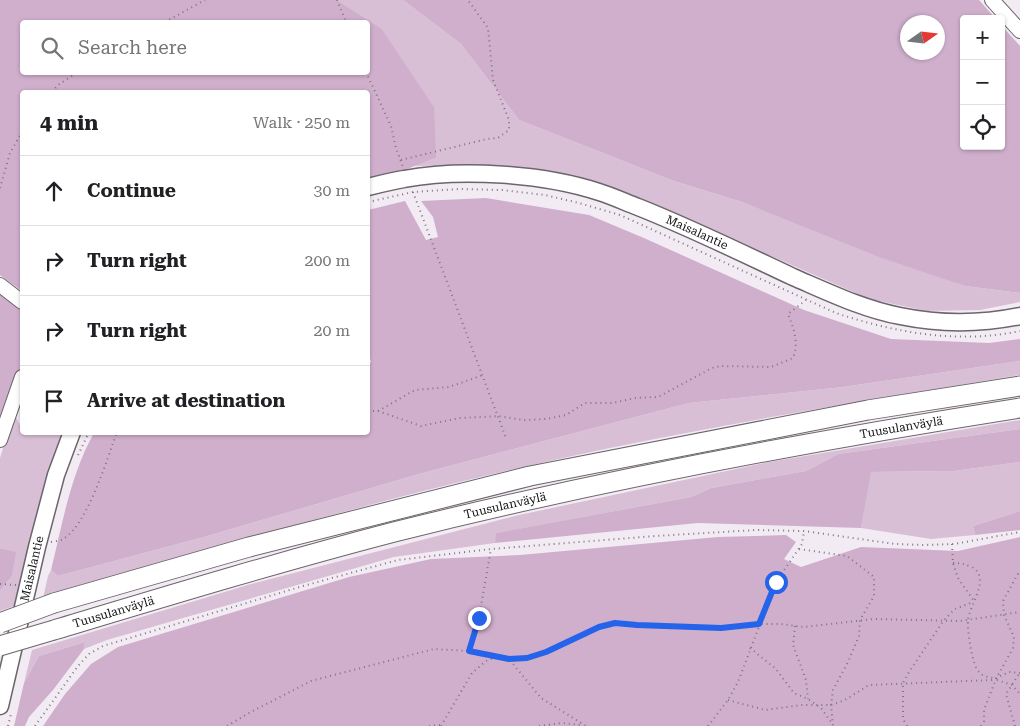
<!DOCTYPE html>
<html lang="en">
<head>
<meta charset="utf-8">
<style>
  :root { --surface:#fff; --page:#f6f6f6; --text:#202124; --muted:#757577; --line:#e0e0e0 }
  body { margin:0; font-family:"Roboto Serif",serif; background:var(--page); color:var(--text) }
  .controls { position:absolute; right:15px; top:15px; display:grid; overflow:hidden; border-radius:5px; box-shadow:0 1px 4px #0004 }
  .controls button { width:45px; height:45px; display:grid; place-items:center; padding:0; border:0; border-bottom:1px solid var(--line); background:var(--surface); color:var(--text); font:25px sans-serif }
  .compass { position:absolute; left:900px; top:15px; width:45px; height:45px; border-radius:50%; background:var(--surface); box-shadow:0 1px 4px #0004; rotate:76deg }
  .stop { position:absolute; width:15px; height:15px; margin:-11px; border:4px solid #2563eb; border-radius:50%; background:#fff }
  .stop.end { background:#2563eb; border-color:#fff; box-shadow:0 1px 5px #0008 }
  .list { margin:0; padding:0; list-style:none }
  h2 { display:flex; justify-content:space-between; align-items:center; height:65px; margin:0; padding:0 20px; font-size:21px }
  h2 small { font-size:16px; font-weight:400; color:var(--muted) }
  .list li { display:grid; grid-template-columns:32px 1fr auto; gap:15px; align-items:center; box-sizing:border-box; height:70px; padding:0 20px; border-top:1px solid var(--line) }
  .list b { display:block; font-size:19px; white-space:nowrap }
  .list em { font-size:16px; font-style:normal; color:var(--muted) }
  .icon { flex:none; width:28px; height:28px; fill:none; stroke:currentColor; stroke-width:2; stroke-linecap:round; stroke-linejoin:round }
  .map { position:relative; flex:none; width:1020px; height:726px; overflow:hidden }
  .search { position:absolute; background:var(--surface); box-shadow:0 1px 4px #0004; left:20px; top:20px; width:350px; height:55px; display:flex; align-items:center; gap:12px; box-sizing:border-box; padding:0 18px; border-radius:5px; color:var(--muted); font-size:19px }
  .panel { position:absolute; background:var(--surface); box-shadow:0 1px 4px #0004; left:20px; top:90px; width:350px; height:345px; border-radius:5px }
  .map>svg:first-child { display:block }
  .green { fill:#d8bfd6 }
  .forest { fill:#d0afcd; fill-rule:evenodd }
  .lines { fill:none; stroke-linecap:round; stroke-linejoin:round }
  .minor-casing { stroke:#6c656b; stroke-width:16 }
  .major-casing { stroke:#6c656b; stroke-width:19 }
  .highway-casing { stroke:#6c656b; stroke-width:21 }
  .path { stroke:#7c777c; stroke-width:2; stroke-dasharray:1 4; stroke-linecap:butt }
  .minor { stroke:#fff; stroke-width:14 }
  .major { stroke:#fff; stroke-width:16 }
  .highway { stroke:#fff; stroke-width:19 }
  .highway-bridge-casing { stroke:#6c656b; stroke-width:21; stroke-linecap:butt }
  .highway-bridge { stroke:#fff; stroke-width:19 }
  .route { stroke:#2563eb; stroke-width:6 }
  .labels { text-anchor:middle; dominant-baseline:central; stroke-width:4; stroke-linejoin:round; paint-order:stroke }
  .street-label { font-size:12px; fill:#161416; stroke:#fff }
</style>
</head>
<body>
<div class="map">
<svg width="1020" height="726" viewBox="0 0 1020 726">
  <rect width="100%" height="100%" fill="#f3ebf3"/>
  <g class="green">
    <path d="M 337,0 L 403,0 L 461,44 L 519,120 L 674,181 L 742,202 L 965,286 L 1020,293 L 1020,302 L 980,310 L 927,311 L 869,299 L 630,194 L 557,172 L 494,165 L 414,166 L 436,158 L 381,28 Z"/>
    <path d="M 1020,361 L 1020,375 C 864,401 708,426 554,460 C 382,498 212,548 43,598 L 48,576 L 51,570 L 58,576 L 204,537 L 419,474 L 689,403 L 843,387 Z"/>
    <path d="M 14,413 L 22,429 L 22,432 L 62,433 L 58,451 L 47,473 L 17,605 L 0,611 L 0,591 L 12,576 L 15,552 L 0,548 L 0,458 Z"/>
    <path d="M 1020,420 L 1020,429 L 838,454 L 806,471 L 711,488 L 691,497 L 497,533 L 495,543 L 394,557 L 107,640 L 84,649 L 85,642 L 39,656 L 24,683 L 32,650 L 251,584 L 519,515 L 769,462 Z"/>
    <path d="M 1020,462 L 1020,511 L 973,526 L 975,535 L 931,539 L 861,528 L 870,472 L 954,471 Z"/>
  </g>
  <g class="forest">
    <path d="M 0,0 L 337,0 L 381,28 L 434,107 L 436,158 L 399,172 L 368,178 L 368,92 L 22,92 L 22,291 L 0,275 ZM 22,22 L 368,22 L 368,72 L 22,72 Z"/>
    <path d="M 403,0 L 979,0 L 996,19 L 964,19 L 964,146 L 1001,146 L 1001,25 L 1020,46 L 1020,293 L 965,286 L 879,257 L 742,202 L 674,181 L 519,120 L 461,44 ZM 908,22 L 938,22 L 938,52 L 908,52 Z"/>
    <path d="M 486,198 L 589,215 L 644,238 L 804,310 L 891,339 L 989,343 L 1020,339 L 1020,361 L 843,387 L 689,403 L 419,474 L 204,537 L 58,576 L 51,570 C 62,525 71,473 94,433 L 368,432 L 368,365 L 371,362 L 368,351 L 368,210 L 405,201 L 426,240 L 438,237 L 433,217 L 421,201 Z"/>
    <path d="M 0,292 L 22,312 L 22,366 L 18,375 L 0,425 Z"/>
    <path d="M 1020,429 L 1020,462 L 954,471 L 871,472 L 861,528 L 698,523 L 495,543 L 496,533 L 691,497 L 711,488 L 806,471 L 838,454 Z"/>
    <path d="M 1020,511 L 1020,530 L 975,535 L 973,526 Z"/>
    <path d="M 786,535 L 796,542 L 784,559 L 801,567 L 861,547 L 958,551 L 1020,537 L 1020,726 L 43,726 L 65,694 L 91,664 L 118,647 L 349,577 L 431,559 L 520,555 L 718,537 Z"/>
    <path d="M 0,548 L 16,552 L 12,576 L 0,591 Z"/>
    <path d="M 85,642 L 84,649 L 53,690 L 29,717 L 25,726 L 14,726 L 24,683 L 39,656 Z"/>
  </g>
  <g class="lines">
    <g class="minor-casing">
      <g id="minor">
        <path d="M 992,0 L 1020,31"/>
        <path d="M 0,285 L 22,302"/>
        <path d="M 0,440 L 22,377"/>
      </g>
    </g>
    <g class="major-casing">
      <g id="major">
        <path id="s1" d="M 368,187 C 380,184 392,181 404,179 C 462,168 544,174 599,192 C 612,196 625,202 638,207 C 691,228 742,253 793,277 C 828,292 863,309 900,316 C 939,324 981,324 1020,316"/>
        <path id="s2" d="M 0,706 L 37,547 L 56,475 L 72,432"/>
      </g>
    </g>
    <g class="highway-casing">
      <g id="highway">
        <path d="M 54,603 L 249,547 L 530,476 L 868,410 L 1020,386"/>
        <path id="s3" d="M 54,630 C 167,596 279,562 394,532 C 601,480 810,441 1020,408"/>
      </g>
    </g>
    <g class="path">
      <path d="M 337,0 L 346,22"/>
      <path d="M 165,22 L 205,0"/>
      <path d="M 366,72 L 391,126 L 396,148 L 403,167"/>
      <path d="M 52,92 L 58,85 L 78,72"/>
      <path d="M 401,160 L 487,139 L 498,138 L 509,130 L 509,120 L 493,80 L 488,28 L 468,0"/>
      <path d="M 0,188 L 10,153 L 22,132"/>
      <path d="M 413,192 L 506,438"/>
      <path d="M 368,202 L 413,192 L 459,189 L 502,190 L 545,195 L 579,203 L 620,215 L 836,313 C 896,333 958,344 1020,331"/>
      <path d="M 368,411 L 378,411 L 421,426 L 460,418 L 498,416 L 523,420 L 546,419 L 566,415 L 585,403 L 613,403 L 635,398 L 658,397 L 712,368 L 721,366 L 771,367 L 793,358 C 799,343 794,329 788,314 L 806,300"/>
      <path d="M 378,411 L 415,390 L 449,387 L 483,375"/>
      <path d="M 78,455 L 89,432"/>
      <path d="M 51,542 C 55,541 60,541 63,539 C 87,526 107,459 117,432"/>
      <path d="M 952,544 L 953,563 L 958,578 L 974,601"/>
      <path d="M 799,549 L 847,556 L 874,577 L 874,596 L 860,620 L 859,636 L 848,662 L 833,690 L 831,705 L 833,726"/>
      <path d="M 953,563 C 961,563 965,564 972,567 C 991,578 970,604 968,620 C 967,629 972,666 979,672 C 982,676 988,677 993,678"/>
      <path d="M 0,584 L 16,585"/>
      <path d="M 795,626 L 793,645 L 806,680 L 808,699"/>
      <path d="M 750,648 L 776,669 L 794,693 L 808,699 L 821,708 L 831,722"/>
      <path d="M 469,651 L 479,617 L 491,549"/>
      <path d="M 509,659 L 527,658 L 546,652 L 599,627 L 615,623 L 637,625 L 699,628 L 721,628 L 759,624 L 781,624 L 804,627 L 874,619 L 960,621 L 1020,612"/>
      <path d="M 997,680 L 1012,685 L 1020,694"/>
      <path d="M 728,700 L 765,710 L 802,705 L 831,705 L 845,700 L 869,685 L 992,680 L 1009,672 L 1020,673"/>
      <path d="M 8,726 L 11,714"/>
      <path d="M 35,726 L 78,666 L 89,654 L 103,646 L 303,586 L 398,560 L 432,556 L 491,549 L 655,536 L 756,530 L 804,531 L 895,544 L 924,545 L 954,544 L 1020,532"/>
      <path d="M 227,726 L 249,713 L 311,681 L 434,649 L 469,651 L 509,659 L 541,698 L 586,726"/>
      <path d="M 429,726 L 441,725 L 443,726"/>
      <path d="M 441,726 L 472,673 L 486,661 L 496,657"/>
      <path d="M 539,726 L 562,723 L 582,725"/>
      <path d="M 708,726 L 728,700 L 738,682 L 776,582 L 802,544 L 804,531"/>
      <path d="M 907,726 L 903,719 L 903,683 L 909,672 L 944,620 L 955,609 L 973,602"/>
      <path d="M 981,726 L 984,721 L 984,710 L 996,679 L 1013,648 L 1014,637 L 1004,615 L 1003,601 L 1020,570"/>
      <path d="M 1015,726 L 1006,694 L 1019,674"/>
    </g>
    <use href="#minor" class="minor"/>
    <use href="#major" class="major"/>
    <use href="#highway" class="highway"/>
    <g class="highway-bridge-casing">
      <g id="highway-bridge">
        <path d="M 0,623 L 54,603"/>
        <path d="M 0,646 L 54,630"/>
      </g>
    </g>
    <use href="#highway-bridge" class="highway-bridge"/>
  </g>
  <g class="lines">
    <path class="route" d="M 479,618 L 469,651 L 509,659 L 527,658 L 546,652 L 599,627 L 615,623 L 637,625 L 721,628 L 759,624 L 776,582"/>
  </g>
  <g class="labels">
    <g class="street-label">
      <text stroke="none"><textPath href="#s1" startOffset="340">Maisalantie</textPath></text>
      <text stroke="none"><textPath href="#s3" startOffset="872">Tuusulanväylä</textPath></text>
      <text stroke="none"><textPath href="#s3" startOffset="468">Tuusulanväylä</textPath></text>
      <text stroke="none"><textPath href="#s2" startOffset="141">Maisalantie</textPath></text>
      <text stroke="none"><textPath href="#s3" startOffset="62">Tuusulanväylä</textPath></text>
    </g>
  </g>
</svg>
<div class="controls">
<button>+</button>
<button>−</button>
<button><svg class="icon" aria-label="locate" viewBox="0 0 24 24"><circle cx="12" cy="12" r="6"/><path d="M12 2v4M12 18v4M2 12h4M18 12h4"/></svg></button>
</div>
<svg class="compass" viewBox="-18 -18 36 36"><path d="M0-13l5 13h-10z" fill="#e53935"/><path d="M0 13l5-13h-10z" fill="#757577"/></svg>
<div class="stop" style="left:776px;top:582px"></div>
<div class="stop end" style="left:479px;top:618px"></div>
<div class="search"><svg class="icon" aria-label="search" viewBox="0 0 24 24"><circle cx="10" cy="10" r="6"/><path d="M15 15l6 6"/></svg>Search here</div>
<section class="panel">
<h2>4 min<small>Walk · 250 m</small></h2>
<ul class="list">
<li><svg class="icon" aria-label="ahead" viewBox="0 0 24 24"><path d="M12 20V5M6 11l6-6 6 6"/></svg><div><b>Continue</b></div><em>30 m</em></li>
<li><svg class="icon" aria-label="right" viewBox="0 0 24 24"><path d="M7 20v-9h11M14 6l5 5-5 5"/></svg><div><b>Turn right</b></div><em>200 m</em></li>
<li><svg class="icon" aria-label="right" viewBox="0 0 24 24"><path d="M7 20v-9h11M14 6l5 5-5 5"/></svg><div><b>Turn right</b></div><em>20 m</em></li>
<li><svg class="icon" aria-label="arrive" viewBox="0 0 24 24"><path d="M6 21V4h12l-3 4 3 4H6"/></svg><div><b>Arrive at destination</b></div></li>
</ul>
</section>
</div>
</body>
</html>
